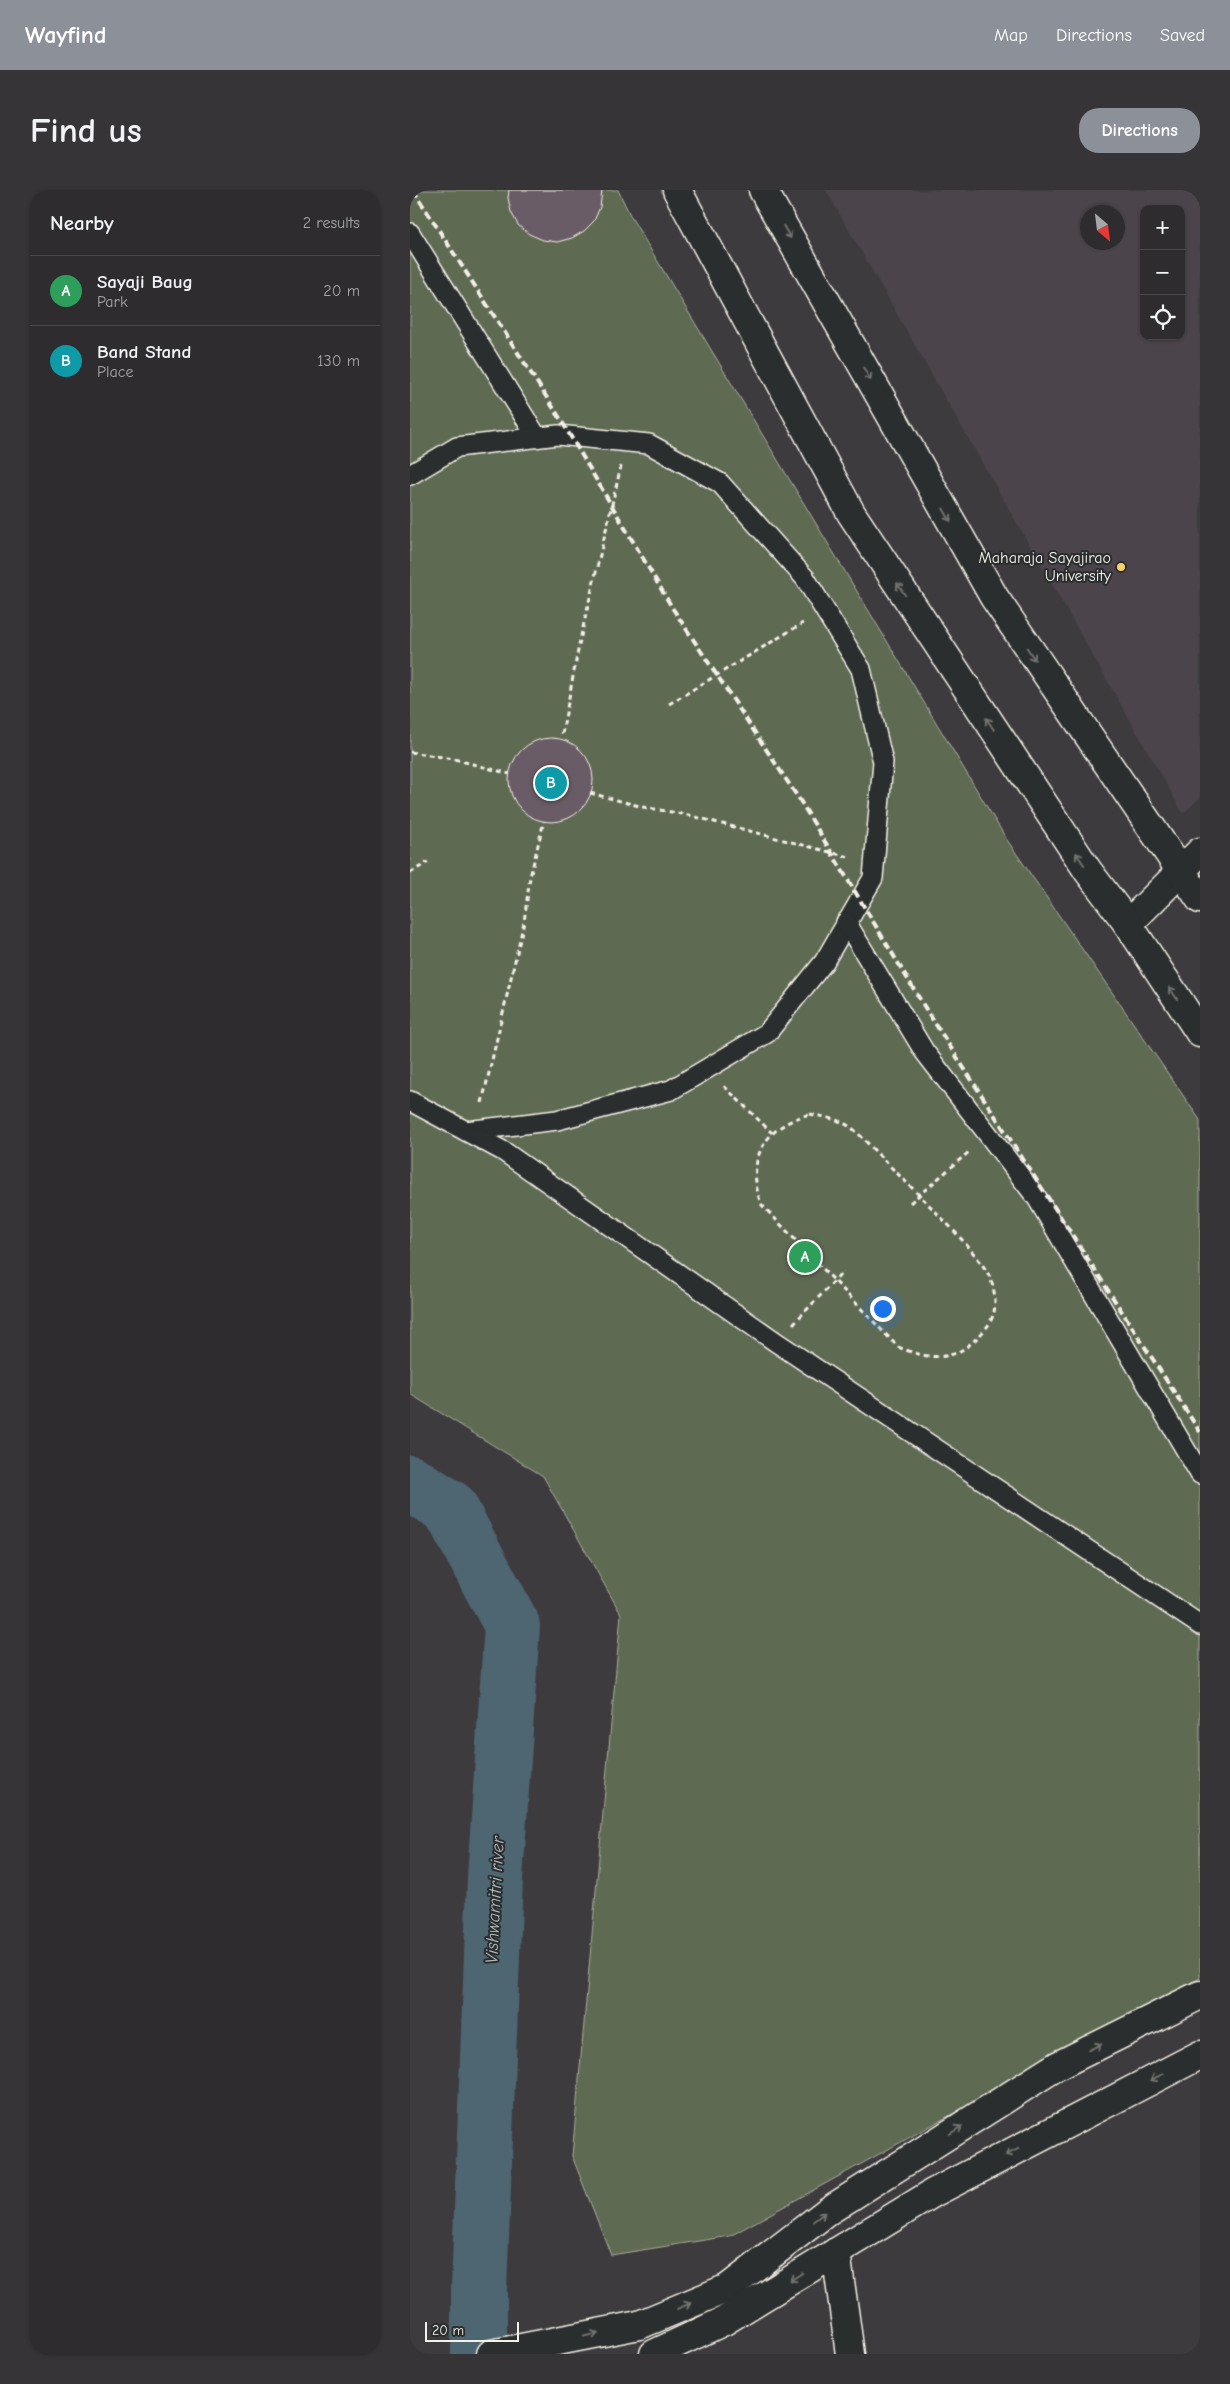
<!DOCTYPE html>
<html lang="en">
<head>
<meta charset="utf-8">
<style>
  :root { --surface:#2e2c2f; --page:#363437; --text:#f1f3f6; --muted:#a7a7aa; --line:#49484b; --accent:#8c9099 }
  body { margin:0; font-family:"Comic Neue",sans-serif; background:var(--page); color:var(--text) }
  .controls { position:absolute; right:15px; top:15px; display:grid; overflow:hidden; border-radius:10px; box-shadow:0 1px 4px #0004 }
  .controls button { width:45px; height:45px; display:grid; place-items:center; padding:0; border:0; border-bottom:1px solid var(--line); background:var(--surface); color:var(--text); font:25px sans-serif }
  .compass { position:absolute; left:670px; top:15px; width:45px; height:45px; border-radius:50%; background:var(--surface); box-shadow:0 1px 4px #0004; rotate:152deg }
  .scale { position:absolute; left:15px; bottom:12px; width:94px; box-sizing:border-box; padding-left:5px; border:2px solid #f4f1e8; border-top:0; font-size:14px; line-height:18px; white-space:nowrap; color:#f4f1e8; -webkit-text-stroke:4px #2a2d2e; paint-order:stroke }
  .you { position:absolute; left:472px; top:1118px; width:18px; height:18px; margin:-12px; border:4px solid #fff; border-radius:50%; background:#1a73e8; box-shadow:0 0 0 8px #1a73e833 }
  .badge { display:grid; place-items:center; width:32px; height:32px; border-radius:50%; background:var(--accent); color:#fff; font-size:16px; font-weight:700 }
  .pin { position:absolute; translate:-50% -50%; border:2px solid #fff; box-shadow:0 1px 5px #0006 }
  .list { margin:0; padding:0; list-style:none }
  h2 { display:flex; justify-content:space-between; align-items:center; height:65px; margin:0; padding:0 20px; font-size:21px }
  h2 small { font-size:16px; font-weight:400; color:var(--muted) }
  .list li { display:grid; grid-template-columns:32px 1fr auto; gap:15px; align-items:center; box-sizing:border-box; height:70px; padding:0 20px; border-top:1px solid var(--line) }
  .list b { display:block; font-size:19px; white-space:nowrap }
  .list p { margin:0; font-size:16px; white-space:nowrap; color:var(--muted) }
  .list em { font-size:16px; font-style:normal; color:var(--muted) }
  .icon { flex:none; width:28px; height:28px; fill:none; stroke:currentColor; stroke-width:2; stroke-linecap:round; stroke-linejoin:round }
  .map { position:relative; flex:none; width:790px; height:2164px; overflow:hidden; border-radius:20px }
  header { display:flex; align-items:center; gap:30px; box-sizing:border-box; height:70px; padding:0 25px; background:var(--accent); color:#fff }
  header strong { font-size:24px }
  nav { display:flex; gap:28px; margin-inline-start:auto; font-size:18px }
  .intro { display:flex; align-items:center; justify-content:space-between; box-sizing:border-box; height:120px; padding:0 30px }
  h1 { margin:0; font-size:35px }
  .button { padding:12px 22px; border-radius:20px; background:var(--accent); color:#fff; font-size:18px; font-weight:700 }
  main { display:flex; gap:30px; padding:0 30px }
  aside { flex:1; background:var(--surface); border-radius:20px; box-shadow:0 1px 4px #0004 }
  .map>svg:first-child { display:block }
  .built { fill:#4c454b; fill-rule:evenodd }
  .green { fill:#5e6a52; stroke:#a9ae9d }
  .lines { fill:none; stroke-linecap:round; stroke-linejoin:round }
  .river { stroke:#4d6672; stroke-width:56 }
  .building { fill:#6b5c66; stroke:#f4f1e8 }
  .service-casing { stroke:#f4f1e8; stroke-width:22 }
  .minor-casing { stroke:#f4f1e8; stroke-width:31 }
  .tertiary-casing { stroke:#f4f1e8; stroke-width:31 }
  .trunk-casing { stroke:#f4f1e8; stroke-width:31 }
  .path { stroke:#f4f1e8; stroke-width:3; stroke-dasharray:5 4; stroke-linecap:butt }
  .service { stroke:#2a2d2e; stroke-width:19 }
  .minor { stroke:#2a2d2e; stroke-width:28 }
  .tertiary { stroke:#2a2d2e; stroke-width:28 }
  .trunk { stroke:#2a2d2e; stroke-width:28 }
  .rail { stroke:#f4f1e8; stroke-width:4; stroke-dasharray:8 4; stroke-linecap:butt }
  .oneway { stroke:#71726f }
  .poi-dot { fill:#ffd166; stroke:#2a2d2e; stroke-width:2 }
  .labels { text-anchor:middle; dominant-baseline:central; stroke-width:4; stroke-linejoin:round; paint-order:stroke }
  .poi-label { font-size:16px; fill:#f4f1e8; stroke:#2a2d2e; text-anchor:end }
  .water-label { font-size:18px; font-style:italic; fill:#b1b9b9; stroke:#2a2d2e }
</style>
</head>
<body>
<header>
<strong>Wayfind</strong>
<nav><a>Map</a><a>Directions</a><a>Saved</a></nav>
</header>
<div class="intro"><h1>Find us</h1><a class="button">Directions</a></div>
<main>
<aside>
<h2>Nearby<small>2 results</small></h2>
<ul class="list">
<li><span class="badge" style="background:#2e9e5b">A</span><div><b>Sayaji Baug</b><p>Park</p></div><em>20 m</em></li>
<li><span class="badge" style="background:#0f9aa8">B</span><div><b>Band Stand</b><p>Place</p></div><em>130 m</em></li>
</ul>
</aside>
<div class="map">
<svg width="790" height="2164" viewBox="0 0 790 2164">
  <rect width="100%" height="100%" fill="#3e3b3f"/>
  <filter id="ink" filterUnits="userSpaceOnUse"><feTurbulence type="fractalNoise" baseFrequency=".02" numOctaves="2"/><feDisplacementMap in="SourceGraphic" scale="10" xChannelSelector="R" yChannelSelector="G"/><feConvolveMatrix kernelMatrix="1 2 1 2 8 2 1 2 1" color-interpolation-filters="sRGB"/></filter>
  <g filter="url(#ink)">
    <path class="built" d="M 416,0 L 790,0 L 790,608 L 773,623 ZM 734,19 L 771,19 L 771,146 L 734,146 ZM 678,22 L 708,22 L 708,52 L 678,52 Z"/>
    <path class="green" d="M 0,0 L 208,0 L 221,27 L 597,650 L 790,930 L 790,1788 L 320,2046 L 201,2065 L 162,1966 L 211,1424 L 133,1286 L 0,1204 Z"/>
    <g class="lines">
      <path class="river" d="M 0,1293 L 40,1318 L 102,1435 L 85,1688 L 69,2099 L 69,2164"/>
    </g>
    <g class="building">
      <path d="M 99,0 L 192,0 L 192,1 L 190,17 L 184,31 L 174,41 L 162,48 L 147,52 L 133,50 L 119,44 L 108,35 L 101,22 L 98,8 Z"/>
      <circle cx="141" cy="590" r="42"/>
    </g>
    <g class="lines">
      <g class="service-casing">
        <g id="service">
          <path d="M 0,43 L 127,247"/>
          <path d="M 0,285 L 47,257 L 148,245 L 239,254 L 310,293 L 395,388 L 451,479 L 473,572 L 463,688 L 414,772 L 357,843 L 261,900 L 147,930 L 56,941"/>
          <path d="M 436,732 L 514,861 L 627,1008 L 790,1284"/>
          <path d="M 0,911 L 93,961 L 366,1152 L 790,1435"/>
        </g>
      </g>
      <g class="minor-casing">
        <path id="minor" d="M 426,2062 L 440,2164"/>
      </g>
      <g class="tertiary-casing">
        <g id="tertiary">
          <path d="M 718,734 L 790,662"/>
          <path d="M 81,2164 L 229,2135 L 318,2098 L 418,2021 L 647,1876 L 790,1805"/>
          <path d="M 244,2164 L 314,2131 L 523,2003 L 790,1865"/>
        </g>
      </g>
      <g class="trunk-casing">
        <g id="trunk">
          <path d="M 267,0 L 441,323 L 678,681 L 718,734 L 790,843"/>
          <path d="M 353,0 L 584,407 L 790,709"/>
        </g>
      </g>
      <g class="path">
        <path d="M 259,514 L 393,433"/>
        <path d="M 152,544 L 170,450 L 211,276"/>
        <path d="M 0,562 L 44,569 L 100,584"/>
        <path d="M 180,603 L 233,617 L 278,625 L 439,667"/>
        <path d="M 0,683 L 18,672"/>
        <path d="M 314,896 L 362,943"/>
        <path d="M 72,913 L 114,732 L 120,687 L 134,631"/>
        <path d="M 400,924 C 414,927 431,929 443,939 C 454,948 464,961 475,971 C 497,994 576,1067 582,1093 C 590,1122 582,1136 559,1155 C 538,1173 512,1167 488,1157 L 351,1014 C 335,968 355,936 400,924 Z"/>
        <path d="M 500,1013 L 560,961"/>
        <path d="M 383,1134 L 433,1082"/>
      </g>
      <use href="#service" class="service"/>
      <use href="#minor" class="minor"/>
      <use href="#tertiary" class="tertiary"/>
      <use href="#trunk" class="trunk"/>
      <path class="rail" d="M 3,0 L 148,225 L 263,419 L 391,612 L 517,821 L 790,1242"/>
    </g>
    <defs><path id="oneway-shaft" d="M-6 0H5M1.5-3L5.5 0L1.5 3" fill="none" stroke-width="1.6" stroke-linecap="round" stroke-linejoin="round" transform="scale(1.25)"/></defs>
    <g class="oneway">
      <use href="#oneway-shaft" transform="translate(377 42) rotate(60)"/>
      <use href="#oneway-shaft" transform="translate(457 184) rotate(60)"/>
      <use href="#oneway-shaft" transform="translate(537 325) rotate(60)"/>
      <use href="#oneway-shaft" transform="translate(491 399) rotate(-124)"/>
      <use href="#oneway-shaft" transform="translate(621 464) rotate(57)"/>
      <use href="#oneway-shaft" transform="translate(580 534) rotate(-124)"/>
      <use href="#oneway-shaft" transform="translate(670 669) rotate(-124)"/>
      <use href="#oneway-shaft" transform="translate(763 803) rotate(-124)"/>
      <use href="#oneway-shaft" transform="translate(685 1857) rotate(-26)"/>
      <use href="#oneway-shaft" transform="translate(747 1887) rotate(153)"/>
      <use href="#oneway-shaft" transform="translate(546 1940) rotate(-32)"/>
      <use href="#oneway-shaft" transform="translate(602 1962) rotate(153)"/>
      <use href="#oneway-shaft" transform="translate(409 2027) rotate(-37)"/>
      <use href="#oneway-shaft" transform="translate(386 2087) rotate(148)"/>
      <use href="#oneway-shaft" transform="translate(274 2116) rotate(-23)"/>
      <use href="#oneway-shaft" transform="translate(181 2145) rotate(-11)"/>
    </g>
  </g>
  <circle class="poi-dot" cx="711" cy="377" r="5"/>
  <g class="labels">
    <g class="poi-label">
      <text x="701" y="368">Maharaja Sayajirao<tspan x="701" dy="18">University</tspan></text>
    </g>
    <g class="water-label">
      <text transform="translate(85 1710) rotate(-87)">Vishwamitri river</text>
    </g>
  </g>
</svg>
<div class="controls">
<button>+</button>
<button>−</button>
<button><svg class="icon" aria-label="locate" viewBox="0 0 24 24"><circle cx="12" cy="12" r="6"/><path d="M12 2v4M12 18v4M2 12h4M18 12h4"/></svg></button>
</div>
<svg class="compass" viewBox="-18 -18 36 36"><path d="M0-13l5 13h-10z" fill="#e53935"/><path d="M0 13l5-13h-10z" fill="#a7a7aa"/></svg>
<div class="scale">20 m</div>
<div class="you"></div>
<div class="pin badge" style="left:395px;top:1067px;background:#2e9e5b">A</div>
<div class="pin badge" style="left:141px;top:593px;background:#0f9aa8">B</div>
</div>
</main>
</body>
</html>
